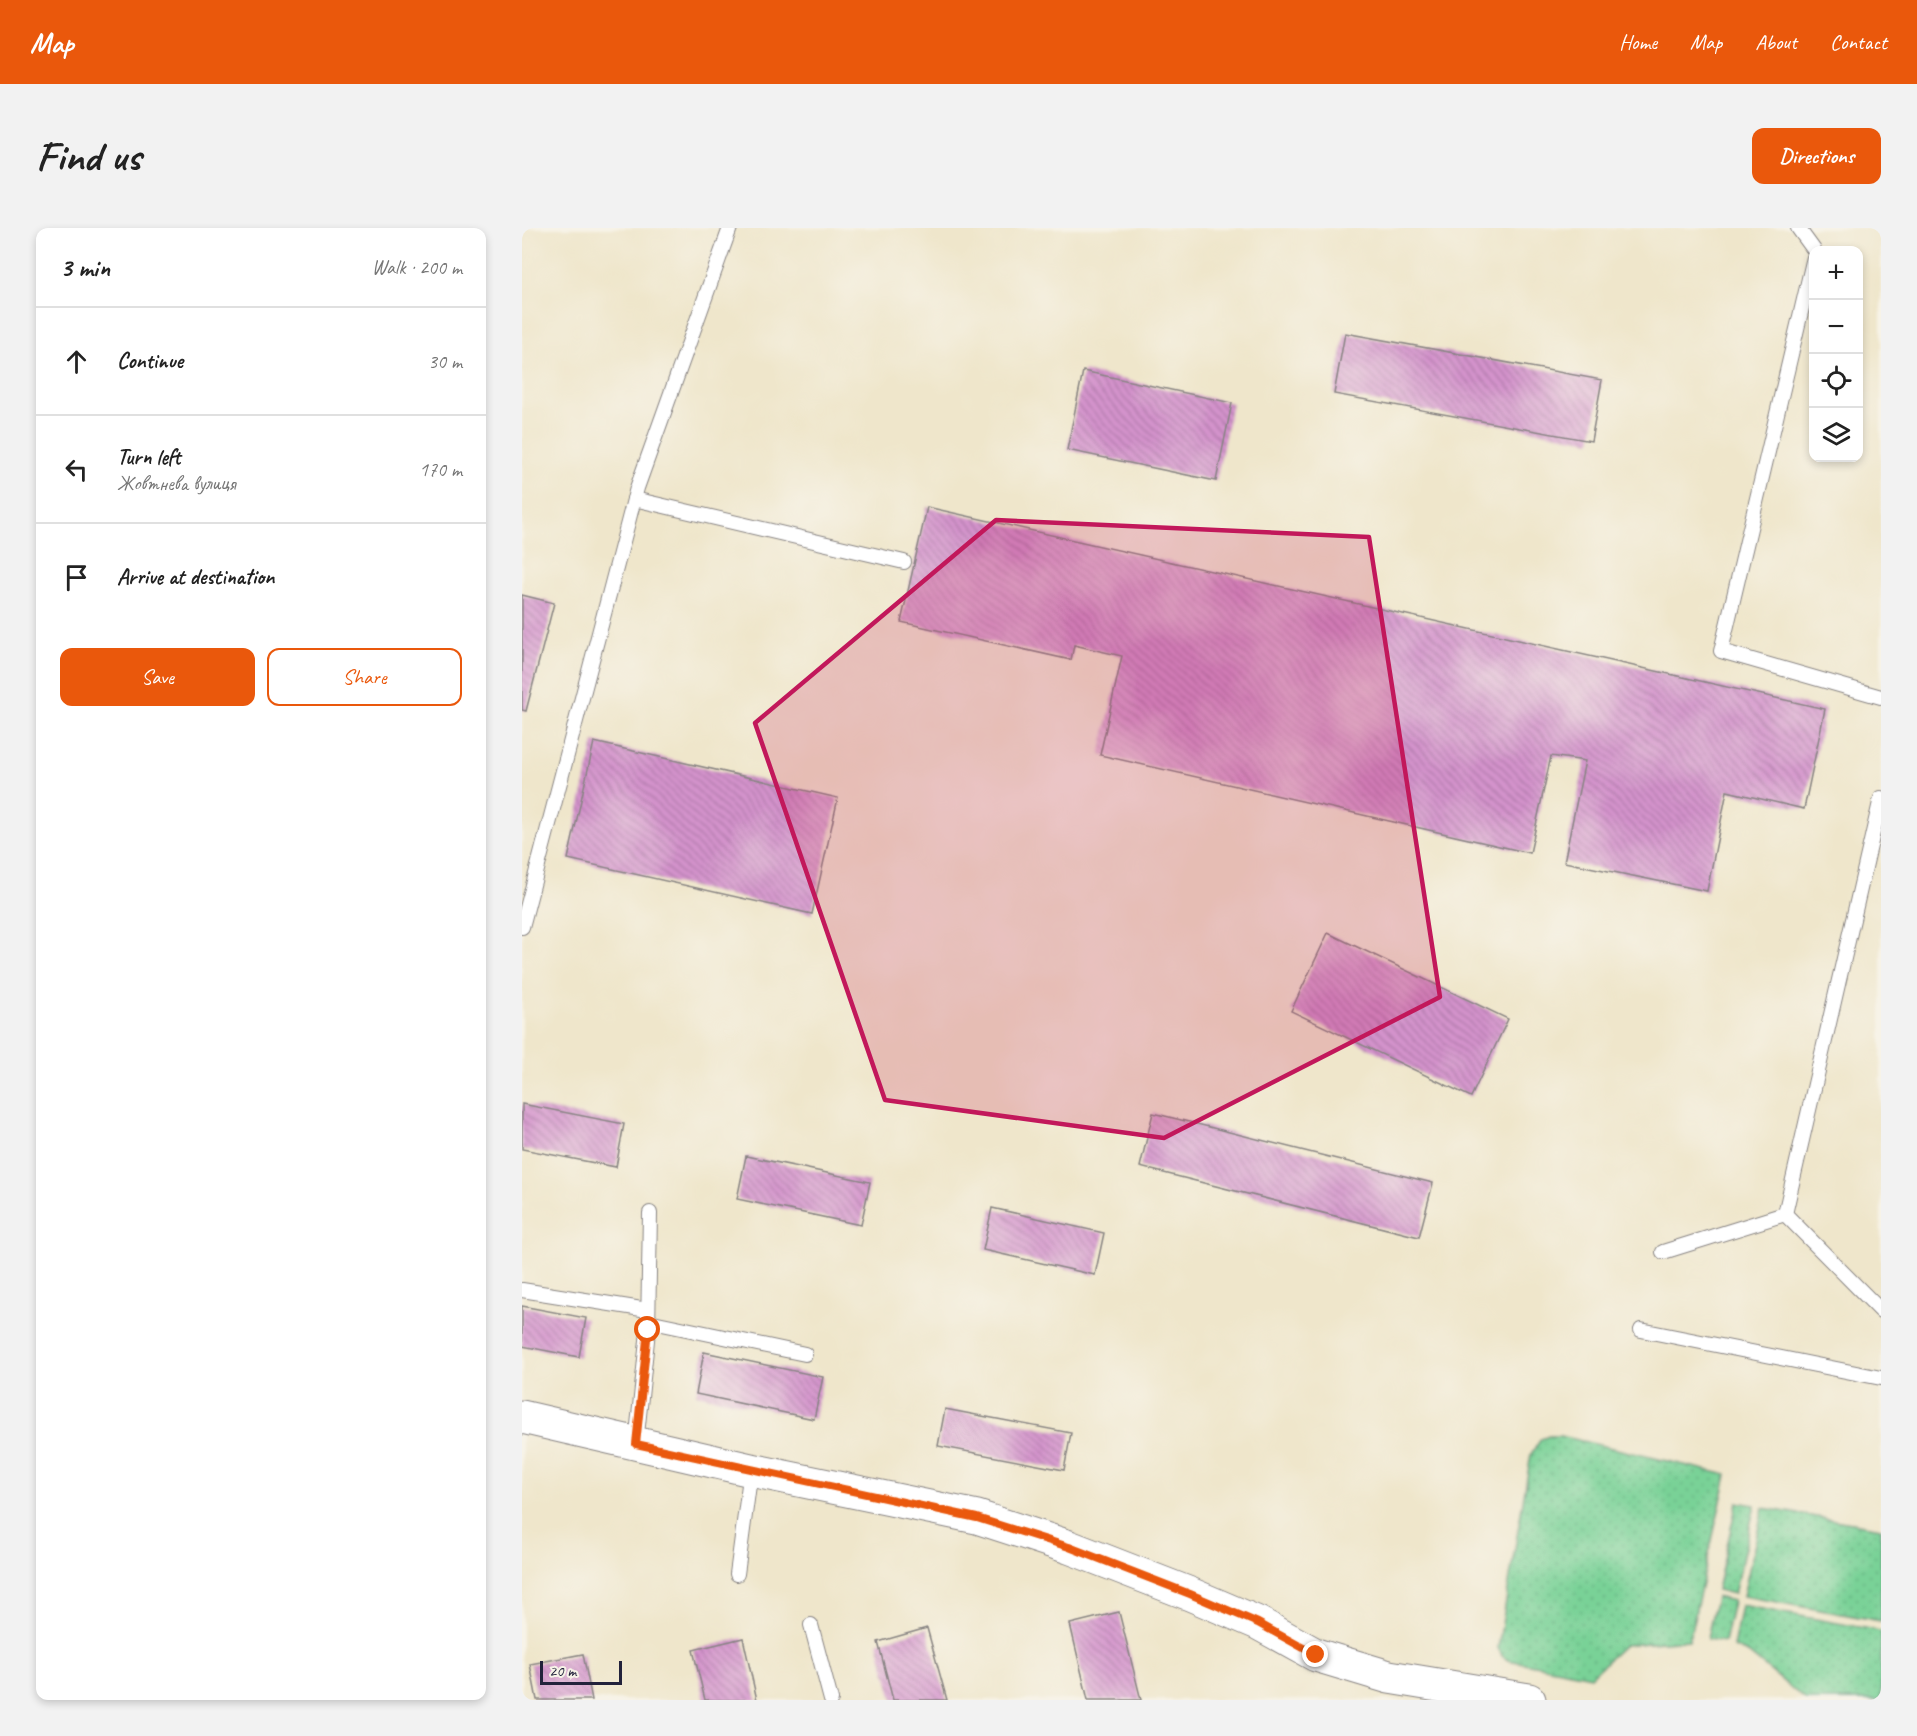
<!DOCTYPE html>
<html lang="en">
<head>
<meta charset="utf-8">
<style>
  :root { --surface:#fff; --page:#f2f2f2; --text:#222; --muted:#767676; --line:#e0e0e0; --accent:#ea580c }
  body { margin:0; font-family:Caveat,sans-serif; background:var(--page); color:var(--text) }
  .controls { position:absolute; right:18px; top:18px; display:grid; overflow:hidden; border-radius:12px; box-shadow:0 3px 9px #0003 }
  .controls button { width:54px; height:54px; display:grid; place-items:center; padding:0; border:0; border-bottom:2px solid var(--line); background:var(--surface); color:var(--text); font:30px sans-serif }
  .scale { position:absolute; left:18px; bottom:15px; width:82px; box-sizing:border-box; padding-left:6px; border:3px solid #22223b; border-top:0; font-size:16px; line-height:21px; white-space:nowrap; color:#22223b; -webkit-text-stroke:4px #f7f3e8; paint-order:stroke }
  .stop { position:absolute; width:18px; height:18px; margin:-14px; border:4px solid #ea580c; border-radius:50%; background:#fff }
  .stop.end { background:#ea580c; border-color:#fff; box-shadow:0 2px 6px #0008 }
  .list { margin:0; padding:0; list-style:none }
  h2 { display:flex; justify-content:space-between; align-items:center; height:78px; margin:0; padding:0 24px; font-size:26px }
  h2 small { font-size:20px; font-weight:400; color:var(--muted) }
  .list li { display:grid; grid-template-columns:39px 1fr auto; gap:18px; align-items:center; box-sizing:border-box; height:108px; padding:0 24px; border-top:2px solid var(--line) }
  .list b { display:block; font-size:22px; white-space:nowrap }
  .list p { margin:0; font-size:20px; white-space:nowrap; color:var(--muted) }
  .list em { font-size:20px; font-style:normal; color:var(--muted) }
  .actions { display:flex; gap:12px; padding:18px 24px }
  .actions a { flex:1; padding:14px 0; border:2px solid var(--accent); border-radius:12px; text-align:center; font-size:21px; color:var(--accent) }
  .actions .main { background:var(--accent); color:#fff }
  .icon { flex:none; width:33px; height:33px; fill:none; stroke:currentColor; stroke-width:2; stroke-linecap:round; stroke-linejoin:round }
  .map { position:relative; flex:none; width:1359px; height:1472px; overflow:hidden; border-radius:12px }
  header { display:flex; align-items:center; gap:36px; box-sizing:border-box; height:84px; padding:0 30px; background:var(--accent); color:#fff }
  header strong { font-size:28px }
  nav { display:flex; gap:33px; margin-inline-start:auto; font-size:21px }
  .intro { display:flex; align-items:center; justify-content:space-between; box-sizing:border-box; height:144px; padding:0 36px }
  h1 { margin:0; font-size:42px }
  .button { padding:15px 27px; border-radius:12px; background:var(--accent); color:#fff; font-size:21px; font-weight:700 }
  main { display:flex; gap:36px; padding:0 36px }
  aside { flex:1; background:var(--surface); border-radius:12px; box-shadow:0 3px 9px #0003 }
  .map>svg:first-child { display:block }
  .grass { fill:url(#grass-dots); stroke:#4e7a69; stroke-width:1.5 }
  .building { fill:url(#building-back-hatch) }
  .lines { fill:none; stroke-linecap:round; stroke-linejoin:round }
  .lane-casing { stroke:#888483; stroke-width:16 }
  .secondary-casing { stroke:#888483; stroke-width:35 }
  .lane { stroke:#fff; stroke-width:14 }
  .secondary { stroke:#fff; stroke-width:33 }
  .route { stroke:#ea580c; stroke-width:8 }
  .marked { fill:#c2185b; fill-opacity:0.2; stroke:#c2185b; stroke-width:4.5; stroke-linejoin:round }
</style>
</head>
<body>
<header>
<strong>Map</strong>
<nav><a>Home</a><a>Map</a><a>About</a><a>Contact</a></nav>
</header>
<div class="intro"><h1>Find us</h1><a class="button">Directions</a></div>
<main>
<aside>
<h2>3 min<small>Walk · 200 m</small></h2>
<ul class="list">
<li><svg class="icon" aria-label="ahead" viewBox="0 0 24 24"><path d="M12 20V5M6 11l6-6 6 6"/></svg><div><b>Continue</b></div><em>30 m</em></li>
<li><svg class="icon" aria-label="left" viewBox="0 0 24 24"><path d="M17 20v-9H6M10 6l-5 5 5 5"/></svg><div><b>Turn left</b><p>Жовтнева вулиця</p></div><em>170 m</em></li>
<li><svg class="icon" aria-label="arrive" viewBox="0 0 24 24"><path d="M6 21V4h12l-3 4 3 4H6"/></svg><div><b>Arrive at destination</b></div></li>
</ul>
<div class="actions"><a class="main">Save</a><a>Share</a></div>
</aside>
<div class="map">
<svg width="1359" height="1472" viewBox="0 0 1359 1472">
  <defs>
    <pattern id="grass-dots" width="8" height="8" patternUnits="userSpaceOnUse" patternTransform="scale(1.5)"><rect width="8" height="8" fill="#79d297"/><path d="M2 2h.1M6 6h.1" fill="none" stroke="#68b483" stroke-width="1.8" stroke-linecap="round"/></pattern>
    <pattern id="building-back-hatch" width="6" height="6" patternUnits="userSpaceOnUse" patternTransform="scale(1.5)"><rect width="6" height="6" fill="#d493cc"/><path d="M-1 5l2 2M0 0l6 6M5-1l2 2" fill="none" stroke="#ac78a7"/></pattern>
  </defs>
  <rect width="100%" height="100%" fill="#f7f3e8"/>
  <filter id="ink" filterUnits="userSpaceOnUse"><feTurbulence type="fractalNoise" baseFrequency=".0167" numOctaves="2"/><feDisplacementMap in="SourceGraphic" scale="12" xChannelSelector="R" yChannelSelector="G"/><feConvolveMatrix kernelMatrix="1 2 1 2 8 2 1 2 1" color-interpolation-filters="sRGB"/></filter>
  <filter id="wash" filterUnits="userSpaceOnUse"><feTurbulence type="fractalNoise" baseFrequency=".008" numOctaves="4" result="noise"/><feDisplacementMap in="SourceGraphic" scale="24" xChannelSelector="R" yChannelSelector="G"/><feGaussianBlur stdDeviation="1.35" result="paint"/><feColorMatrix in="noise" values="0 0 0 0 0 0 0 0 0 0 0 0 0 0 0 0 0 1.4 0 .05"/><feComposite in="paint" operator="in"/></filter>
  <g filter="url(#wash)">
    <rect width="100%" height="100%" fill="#efe6cb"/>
    <g class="grass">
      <path d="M 1027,1208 L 1039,1208 L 1205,1247 L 1167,1412 L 1102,1417 L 1069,1448 L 986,1432 L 980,1428 L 976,1420 L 1009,1226 L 1019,1211 Z"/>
      <path d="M 1215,1274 L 1233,1277 L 1212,1366 L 1195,1362 Z"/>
      <path d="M 1241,1280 L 1359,1300 L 1359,1393 L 1221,1368 Z"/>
      <path d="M 1194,1369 L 1211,1373 L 1202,1414 L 1185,1411 Z"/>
      <path d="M 1219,1377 L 1359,1403 L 1359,1472 L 1284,1472 L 1226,1425 L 1211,1419 Z"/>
    </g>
    <g id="blocks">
      <g class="building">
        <path d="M 823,105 L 1080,152 L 1069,213 L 812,166 Z"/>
        <path d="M 561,143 L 710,175 L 694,253 L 545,222 Z"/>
        <path d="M 405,279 L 1303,481 L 1282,581 L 1205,563 L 1185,663 L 1042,634 L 1063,533 L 1029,528 L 1008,625 L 578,527 L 600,428 L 552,417 L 549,432 L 379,394 Z"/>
        <path d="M 0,367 L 32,375 L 4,483 L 0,482 Z"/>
        <path d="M 72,514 L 316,570 L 290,686 L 46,631 Z"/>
        <path d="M 806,705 L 986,791 L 949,869 L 769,783 Z"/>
        <path d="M 0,876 L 102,896 L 94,939 L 0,921 Z"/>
        <path d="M 631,885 L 911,955 L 897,1009 L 618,939 Z"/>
        <path d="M 224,928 L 348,954 L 339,997 L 215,971 Z"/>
        <path d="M 470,980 L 582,1005 L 573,1047 L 461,1022 Z"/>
        <path d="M 0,1078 L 64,1090 L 57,1129 L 0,1118 Z"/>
        <path d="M 182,1124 L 301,1149 L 292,1191 L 174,1166 Z"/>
        <path d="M 423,1181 L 549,1205 L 542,1242 L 416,1218 Z"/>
        <path d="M 597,1384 L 619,1472 L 566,1472 L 548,1396 Z"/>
        <path d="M 405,1400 L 425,1472 L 371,1472 L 356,1414 Z"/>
        <path d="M 221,1410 L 235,1472 L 183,1472 L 171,1422 Z"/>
        <path d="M 61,1426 L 70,1472 L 15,1472 L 8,1436 Z"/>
      </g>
    </g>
  </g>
  <g filter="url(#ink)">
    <use href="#blocks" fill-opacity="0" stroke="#888483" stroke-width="1.5"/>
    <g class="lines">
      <g class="lane-casing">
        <g id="lane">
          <path d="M 1276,0 L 1292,22"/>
          <path d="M 1292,29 L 1199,423 L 1359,469"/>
          <path d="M 112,271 L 382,334"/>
          <path d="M 0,699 L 115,260 L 208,0"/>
          <path d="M 1263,986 L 1359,1083"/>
          <path d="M 1141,1024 L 1263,986 L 1359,570"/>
          <path d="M 0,1062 L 126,1082"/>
          <path d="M 126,1093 L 283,1126"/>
          <path d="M 1119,1102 L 1359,1150"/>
          <path d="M 114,1216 L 126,1103 L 128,985"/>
          <path d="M 215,1346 L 229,1242"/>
          <path d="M 289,1397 L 309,1472"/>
        </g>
      </g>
      <g class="secondary-casing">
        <path id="secondary" d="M 0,1189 L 229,1242 L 455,1289 L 547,1319 L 668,1366 L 736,1395 L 794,1427 L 867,1449 L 1007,1472"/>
      </g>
      <use href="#lane" class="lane"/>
      <use href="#secondary" class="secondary"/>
    </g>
  </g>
  <g class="lines" filter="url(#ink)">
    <path class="route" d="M 126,1102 L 114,1216 L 455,1290 L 547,1319 L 668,1366 L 736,1395 L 794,1427"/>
  </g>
  <path class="marked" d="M 474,292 L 847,309 L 918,769 L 642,910 L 363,872 L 233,495 Z"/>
</svg>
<div class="controls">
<button>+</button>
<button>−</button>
<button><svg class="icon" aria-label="locate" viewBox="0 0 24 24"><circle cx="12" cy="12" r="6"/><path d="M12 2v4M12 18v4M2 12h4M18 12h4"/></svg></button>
<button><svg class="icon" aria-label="layers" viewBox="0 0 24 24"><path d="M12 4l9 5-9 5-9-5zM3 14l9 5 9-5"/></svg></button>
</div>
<div class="scale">20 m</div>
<div class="stop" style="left:126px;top:1102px"></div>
<div class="stop end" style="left:794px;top:1427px"></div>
</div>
</main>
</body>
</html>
